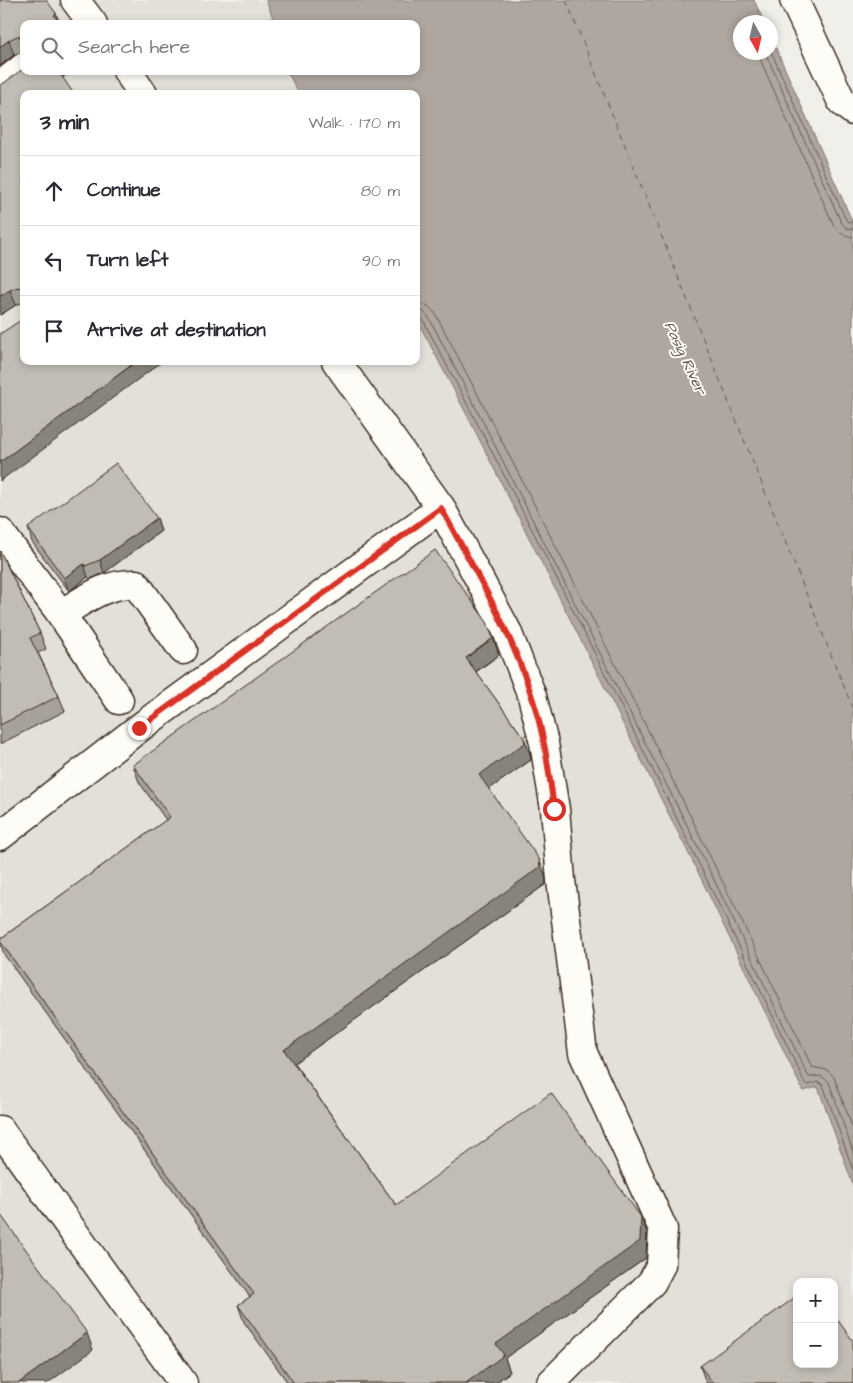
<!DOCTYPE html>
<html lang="en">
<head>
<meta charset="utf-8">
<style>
  :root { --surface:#fff; --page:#f2f2f3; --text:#2b2b33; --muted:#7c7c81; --line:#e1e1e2 }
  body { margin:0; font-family:"Architects Daughter",sans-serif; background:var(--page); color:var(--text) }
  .controls { position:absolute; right:15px; bottom:15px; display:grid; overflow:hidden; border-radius:10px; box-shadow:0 2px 8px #0003 }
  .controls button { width:45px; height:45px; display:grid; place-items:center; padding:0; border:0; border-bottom:1px solid var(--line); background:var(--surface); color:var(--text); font:25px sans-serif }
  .compass { position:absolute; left:733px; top:15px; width:45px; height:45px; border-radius:50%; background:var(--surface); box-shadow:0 2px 8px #0003; rotate:172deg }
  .stop { position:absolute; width:15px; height:15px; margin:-11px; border:4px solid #d93025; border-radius:50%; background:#fff }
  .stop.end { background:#d93025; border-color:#fff; box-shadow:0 1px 5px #0008 }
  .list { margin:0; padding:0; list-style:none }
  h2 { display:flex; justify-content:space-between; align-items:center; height:65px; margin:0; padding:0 20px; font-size:21px }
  h2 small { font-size:16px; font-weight:400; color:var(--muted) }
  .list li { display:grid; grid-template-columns:32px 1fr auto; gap:15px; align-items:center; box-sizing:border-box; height:70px; padding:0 20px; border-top:1px solid var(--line) }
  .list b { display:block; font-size:19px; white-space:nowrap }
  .list em { font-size:16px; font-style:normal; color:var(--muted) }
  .icon { flex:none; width:28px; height:28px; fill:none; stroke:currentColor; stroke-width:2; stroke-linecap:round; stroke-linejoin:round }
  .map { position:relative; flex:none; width:853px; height:1383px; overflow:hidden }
  .search { position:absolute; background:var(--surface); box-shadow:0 2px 8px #0003; left:20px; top:20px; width:400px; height:55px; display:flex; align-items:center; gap:12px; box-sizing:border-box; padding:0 18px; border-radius:10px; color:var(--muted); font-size:19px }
  .panel { position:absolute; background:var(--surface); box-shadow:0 2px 8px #0003; left:20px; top:90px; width:400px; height:275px; border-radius:10px }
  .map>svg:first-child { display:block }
  .built { fill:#e3e0da; fill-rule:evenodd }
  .water { fill:#aea69f; stroke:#80746b }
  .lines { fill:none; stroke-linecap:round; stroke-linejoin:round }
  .shore { stroke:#695c52; stroke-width:1 }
  .ferry { stroke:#63554b; stroke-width:1; stroke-dasharray:6 5; stroke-linecap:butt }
  .minor-casing { stroke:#3b2a1e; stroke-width:31 }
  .minor { stroke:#fdfcf7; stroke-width:28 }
  .wall { fill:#a6a29b; stroke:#3b2a1e }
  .shaded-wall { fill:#87847e; stroke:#3b2a1e }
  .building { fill:#c1bcb4; stroke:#3b2a1e }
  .route { stroke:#d93025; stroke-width:6 }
  .labels { text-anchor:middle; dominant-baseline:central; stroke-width:4; stroke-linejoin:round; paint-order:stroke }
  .water-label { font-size:15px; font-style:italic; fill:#63554b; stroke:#fdfcf7 }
</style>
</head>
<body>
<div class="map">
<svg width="853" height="1383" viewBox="0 0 853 1383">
  <rect width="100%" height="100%" fill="#f1efea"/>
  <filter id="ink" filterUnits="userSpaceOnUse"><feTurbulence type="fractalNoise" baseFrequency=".02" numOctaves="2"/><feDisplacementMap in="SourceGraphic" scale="10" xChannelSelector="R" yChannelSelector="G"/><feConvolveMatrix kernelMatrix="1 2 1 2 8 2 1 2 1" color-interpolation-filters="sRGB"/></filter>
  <g filter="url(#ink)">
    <path class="built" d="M 0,0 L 266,0 L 273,18 L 261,21 L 262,24 L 24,24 L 24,71 L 287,71 L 299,94 L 24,94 L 24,361 L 416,361 L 416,318 L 468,417 L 697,870 L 803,1091 L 818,1087 L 853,1185 L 853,1383 L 0,1383 ZM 797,1282 L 834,1282 L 834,1364 L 797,1364 Z"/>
    <path class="water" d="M 266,0 L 754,0 L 764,22 L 740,22 L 740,52 L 770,52 L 771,37 L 853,223 L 853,1185 L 818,1087 L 803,1091 L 697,870 L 468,417 L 416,318 L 416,94 L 299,94 L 287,71 L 416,71 L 416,24 L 262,24 L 261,21 L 273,18 Z"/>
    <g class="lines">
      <g class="shore">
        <path d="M 770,49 L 846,220 L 849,222 L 853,223"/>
        <path d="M 757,52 L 834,226 L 842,234 L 853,237"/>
        <path d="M 765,52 L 841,222 L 846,228 L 853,229"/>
        <path d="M 416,303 L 428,306 L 435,313 C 566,562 691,814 812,1067 L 827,1070 L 834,1077 L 853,1129"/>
        <path d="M 416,310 L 423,311 L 428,316 L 478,412 L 707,865 L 808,1076 L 810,1077 L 821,1076 L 829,1082 L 853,1152"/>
        <path d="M 416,317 L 423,320 C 556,571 682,826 805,1083 L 807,1085 L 818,1082 L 823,1085 L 853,1170"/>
      </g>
      <path class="ferry" d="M 566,0 L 853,709"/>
      <g class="minor-casing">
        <g id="minor">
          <path d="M 75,0 L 93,24"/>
          <path d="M 794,0 L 842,102 L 853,111"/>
          <path d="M 127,71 L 143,94"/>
          <path d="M 0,86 L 24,67"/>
          <path d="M 336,361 L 441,508 L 507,631 L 532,696 L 544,743 L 555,809 L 561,880 L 583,1053 L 663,1229 L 661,1265 L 652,1282 L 551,1383"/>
          <path d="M 0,532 L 61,614 L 119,700"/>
          <path d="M 61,614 C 86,599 105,583 136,584 L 183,650"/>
          <path d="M 0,836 L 139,728 L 441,508"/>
          <path d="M 0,1130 L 183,1383"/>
        </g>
      </g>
      <use href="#minor" class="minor"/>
    </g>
    <g class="wall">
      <path d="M 0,0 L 59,22 L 24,24 L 24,52 L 22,52 L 14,55 L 0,66 Z"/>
      <path d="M 24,71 L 71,71 L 62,78 L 24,94 L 24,302 L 16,305 L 0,315 L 4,83 Z"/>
      <path d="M 157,518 L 161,531 L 104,573 L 90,579 L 88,577 L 69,591 L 32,542 L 28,528 Z"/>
      <path d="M 0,551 L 40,633 L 46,649 L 38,653 L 59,696 L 65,711 L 0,744 Z"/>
      <path d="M 499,655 L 476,672 L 524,738 L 530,754 L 531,760 L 489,789 L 545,875 L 546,884 L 294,1063 L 396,1205 L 647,1233 L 646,1258 L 505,1358 L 510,1372 L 495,1383 L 288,1383 L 244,1322 L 238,1305 L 250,1297 L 5,956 L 0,943 L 0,939 L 166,820 L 139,782 L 133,765 Z"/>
      <path d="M 700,1366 L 853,1383 L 706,1383 Z"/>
    </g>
    <g class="shaded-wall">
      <path d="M 56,13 L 60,24 L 54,15 Z"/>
      <path d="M 9,40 L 14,55 L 0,66 L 0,47 Z"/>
      <path d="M 55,71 L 71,71 L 59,80 Z"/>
      <path d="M 10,290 L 16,305 L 0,315 L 0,296 Z"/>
      <path d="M 137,361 L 163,361 L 0,481 L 0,462 Z"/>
      <path d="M 157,518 L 161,531 L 104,573 L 100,560 Z"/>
      <path d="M 84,564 L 88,577 L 69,591 L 64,578 Z"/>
      <path d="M 493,638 L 499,655 L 472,674 L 466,658 Z"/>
      <path d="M 524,738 L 530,754 L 531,760 L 485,792 L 479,775 Z"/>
      <path d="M 539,859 L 545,875 L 546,884 L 290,1066 L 284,1050 Z"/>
      <path d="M 641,1217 L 647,1233 L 646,1258 L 505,1358 L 510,1372 L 495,1383 L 466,1383 L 496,1344 Z"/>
      <path d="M 87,1333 L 93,1350 L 48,1383 L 19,1383 Z"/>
    </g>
    <g class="building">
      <path d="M 0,0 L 46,0 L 56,13 L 54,15 L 60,24 L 24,24 L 24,37 L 17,36 L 9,40 L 0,47 Z"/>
      <path d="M 24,68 L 24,71 L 58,71 L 74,94 L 24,94 L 24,289 L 18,287 L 10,290 L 0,296 L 0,85 L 4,83 Z"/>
      <path d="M 24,318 L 24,361 L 137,361 L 0,462 L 0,333 L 3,332 Z"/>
      <path d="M 116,463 L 157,518 L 100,560 L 85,566 L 84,564 L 64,578 L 28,528 Z"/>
      <path d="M 435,550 L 487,622 L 493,638 L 466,658 L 524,738 L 525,743 L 479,775 L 539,859 L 540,867 L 284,1050 L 396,1205 L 551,1093 L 641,1217 L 640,1241 L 496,1344 L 504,1355 L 466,1383 L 294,1383 L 238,1305 L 254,1294 L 0,941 L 0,939 L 170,817 L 133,765 Z"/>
      <path d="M 0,551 L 40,633 L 30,638 L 59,696 L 0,725 Z"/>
      <path d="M 0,1214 L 87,1333 L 19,1383 L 0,1383 Z"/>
      <path d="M 797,1296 L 797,1364 L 834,1364 L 834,1315 L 853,1341 L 853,1383 L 713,1383 L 700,1366 Z"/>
    </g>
  </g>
  <g class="lines" filter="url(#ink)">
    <path class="route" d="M 139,728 L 441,508 C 474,569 511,630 532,697 C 544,733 549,771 554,809"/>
  </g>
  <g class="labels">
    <g class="water-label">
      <text transform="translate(685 358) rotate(65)">Pasig River</text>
    </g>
  </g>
</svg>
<div class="controls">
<button>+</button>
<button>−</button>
</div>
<svg class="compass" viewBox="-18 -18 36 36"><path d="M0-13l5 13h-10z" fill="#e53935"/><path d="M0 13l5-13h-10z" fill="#7c7c81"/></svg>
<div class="stop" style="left:554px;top:809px"></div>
<div class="stop end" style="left:139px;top:728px"></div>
<div class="search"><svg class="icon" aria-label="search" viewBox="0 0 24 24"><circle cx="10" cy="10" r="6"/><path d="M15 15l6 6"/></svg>Search here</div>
<section class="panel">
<h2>3 min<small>Walk · 170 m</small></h2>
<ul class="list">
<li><svg class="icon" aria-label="ahead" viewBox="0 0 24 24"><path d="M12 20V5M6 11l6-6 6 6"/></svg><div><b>Continue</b></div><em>80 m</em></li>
<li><svg class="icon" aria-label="left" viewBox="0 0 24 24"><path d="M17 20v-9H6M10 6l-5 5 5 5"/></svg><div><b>Turn left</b></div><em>90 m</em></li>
<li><svg class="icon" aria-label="arrive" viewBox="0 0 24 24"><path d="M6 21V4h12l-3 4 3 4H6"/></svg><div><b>Arrive at destination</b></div></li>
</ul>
</section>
</div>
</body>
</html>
